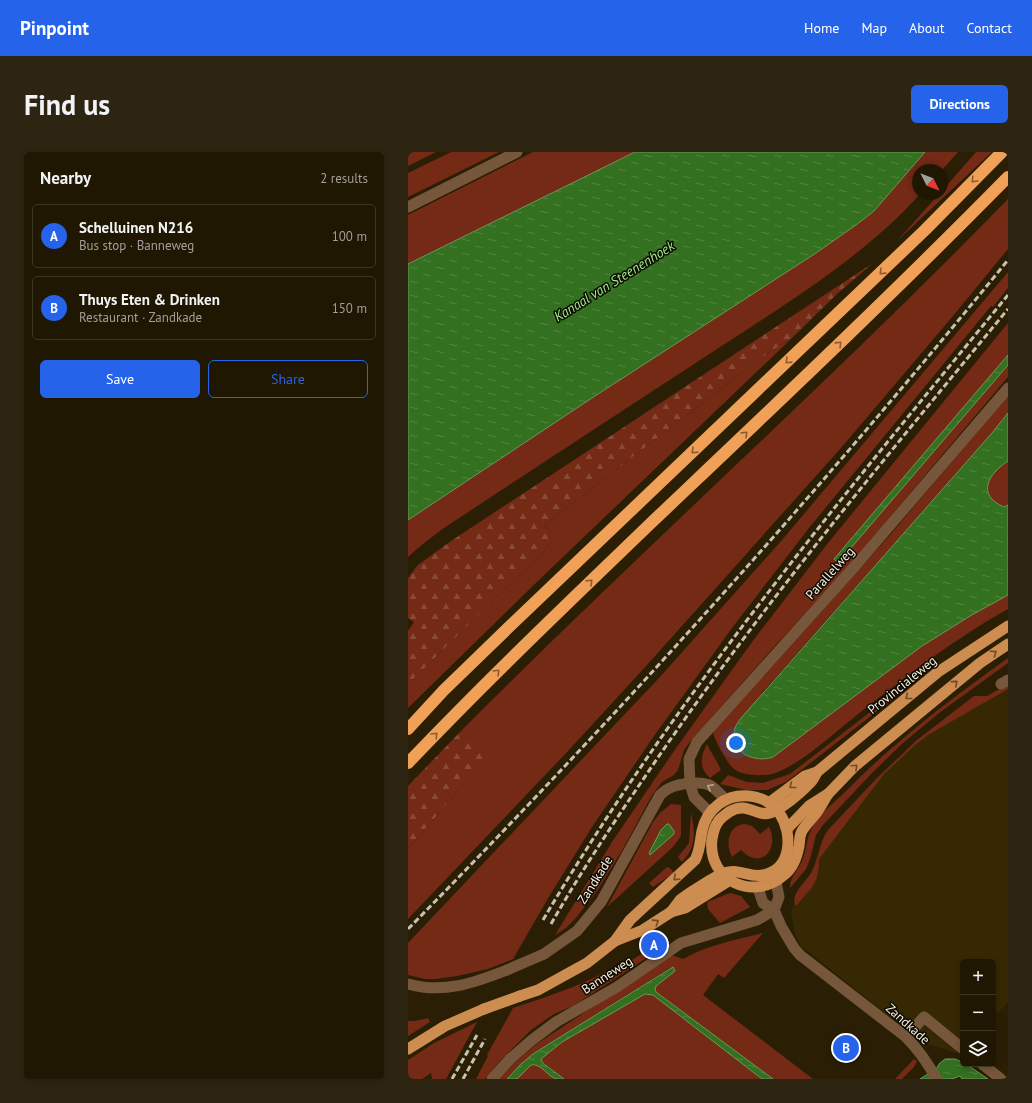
<!DOCTYPE html>
<html lang="en">
<head>
<meta charset="utf-8">
<style>
  :root { --surface:#201703; --page:#2d2412; --text:#f1f3f6; --muted:#a29f9a; --line:#3d3625; --accent:#2563eb }
  body { margin:0; font-family:"PT Sans",sans-serif; background:var(--page); color:var(--text) }
  .controls { position:absolute; right:12px; bottom:12px; display:grid; overflow:hidden; border-radius:6px; box-shadow:0 2px 6px #0003 }
  .controls button { width:36px; height:36px; display:grid; place-items:center; padding:0; border:0; border-bottom:1px solid var(--line); background:var(--surface); color:var(--text); font:20px sans-serif }
  .compass { position:absolute; left:504px; top:12px; width:36px; height:36px; border-radius:50%; background:var(--surface); box-shadow:0 2px 6px #0003; rotate:132deg }
  .you { position:absolute; left:328px; top:591px; width:14px; height:14px; margin:-10px; border:3px solid #fff; border-radius:50%; background:#1a73e8; box-shadow:0 0 0 6px #1a73e833 }
  .badge { display:grid; place-items:center; width:26px; height:26px; border-radius:50%; background:var(--accent); color:#fff; font-size:13px; font-weight:700 }
  .pin { position:absolute; translate:-50% -50%; border:2px solid #fff; box-shadow:0 1px 4px #0006 }
  .list { margin:0; padding:0; list-style:none }
  h2 { display:flex; justify-content:space-between; align-items:center; height:52px; margin:0; padding:0 16px; font-size:17px }
  h2 small { font-size:13px; font-weight:400; color:var(--muted) }
  .list li { display:grid; grid-template-columns:26px 1fr auto; gap:12px; align-items:center; box-sizing:border-box; height:64px; margin:0 8px 8px; padding:0 8px; border:1px solid var(--line); border-radius:6px }
  .list b { display:block; font-size:15px; white-space:nowrap }
  .list p { margin:0; font-size:13px; white-space:nowrap; color:var(--muted) }
  .list em { font-size:13px; font-style:normal; color:var(--muted) }
  .actions { display:flex; gap:8px; padding:12px 16px }
  .actions a { flex:1; padding:9px 0; border:1px solid var(--accent); border-radius:6px; text-align:center; font-size:14px; color:var(--accent) }
  .actions .main { background:var(--accent); color:#fff }
  .icon { flex:none; width:22px; height:22px; fill:none; stroke:currentColor; stroke-width:2; stroke-linecap:round; stroke-linejoin:round }
  .map { position:relative; flex:none; width:600px; height:927px; overflow:hidden; border-radius:6px }
  header { display:flex; align-items:center; gap:24px; box-sizing:border-box; height:56px; padding:0 20px; background:var(--accent); color:#fff }
  header strong { font-size:19px }
  nav { display:flex; gap:22px; margin-inline-start:auto; font-size:14px }
  .intro { display:flex; align-items:center; justify-content:space-between; box-sizing:border-box; height:96px; padding:0 24px }
  h1 { margin:0; font-size:28px }
  .button { padding:10px 18px; border-radius:6px; background:var(--accent); color:#fff; font-size:14px; font-weight:700 }
  main { display:flex; gap:24px; padding:0 24px }
  aside { flex:1; background:var(--surface); border-radius:6px; box-shadow:0 2px 6px #0003 }
  .map>svg:first-child { display:block }
  .built { fill:#352803 }
  .grass { fill:#752a15 }
  .forest { fill:url(#forest-firs) }
  .water { fill:url(#water-ripples); stroke:#6e975a }
  .lines { fill:none; stroke-linecap:round; stroke-linejoin:round }
  .minor { stroke:#77573b; stroke-width:11 }
  .tertiary { stroke:#77573b; stroke-width:11 }
  .primary { stroke:#cd8c50; stroke-width:11 }
  .motorway { stroke:#f0a157; stroke-width:12 }
  .rail { stroke:#c9c1af; stroke-width:3; stroke-dasharray:6 3; stroke-linecap:butt }
  .tertiary-bridge { stroke:#77573b; stroke-width:11 }
  .primary-bridge { stroke:#cd8c50; stroke-width:11 }
  .oneway { stroke:#8a5d31 }
  .oneway2 { stroke:#6e4b29 }
  .oneway3 { stroke:#b8a58f }
  .labels { text-anchor:middle; dominant-baseline:central; stroke-width:3; stroke-linejoin:round; paint-order:stroke }
  .street-label { font-size:13px; fill:#f9f3e3; stroke:#0e0a02 }
  .water-label { font-size:14px; font-style:italic; fill:#9cef87; stroke:#0e0a02 }
</style>
</head>
<body>
<header>
<strong>Pinpoint</strong>
<nav><a>Home</a><a>Map</a><a>About</a><a>Contact</a></nav>
</header>
<div class="intro"><h1>Find us</h1><a class="button">Directions</a></div>
<main>
<aside>
<h2>Nearby<small>2 results</small></h2>
<ul class="list">
<li><span class="badge">A</span><div><b>Schelluinen N216</b><p>Bus stop · Banneweg</p></div><em>100 m</em></li>
<li><span class="badge">B</span><div><b>Thuys Eten &amp; Drinken</b><p>Restaurant · Zandkade</p></div><em>150 m</em></li>
</ul>
<div class="actions"><a class="main">Save</a><a>Share</a></div>
</aside>
<div class="map">
<svg width="600" height="927" viewBox="0 0 600 927">
  <defs>
    <pattern id="forest-firs" width="22" height="20" patternUnits="userSpaceOnUse"><rect width="22" height="20" fill="#752a15"/><path d="M5 1l3.5 6h-7zM16 11l3.5 6h-7z" fill="#894937"/></pattern>
    <pattern id="water-ripples" width="26" height="14" patternUnits="userSpaceOnUse"><rect width="26" height="14" fill="#337020"/><path d="M2 4q2-2 4 0t4 0M15 11q2-2 4 0t4 0" fill="none" stroke="#518540"/></pattern>
  </defs>
  <rect width="100%" height="100%" fill="#2a1f04"/>
  <path class="built" d="M 600,536 L 600,851 L 585,865 L 585,810 L 555,810 L 555,894 L 548,901 L 514,890 L 393,794 L 387,782 L 383,759 L 388,748 L 407,725 L 414,696 L 467,630 L 510,588 Z"/>
  <g class="grass">
    <path d="M 0,0 L 28,0 L 0,14 Z"/>
    <path d="M 43,0 L 91,0 L 0,45 L 0,21 Z"/>
    <path d="M 125,0 L 227,0 L 0,112 L 0,63 Z"/>
    <path d="M 517,0 L 550,0 L 534,18 L 510,18 L 510,42 L 512,42 C 456,105 376,153 306,199 C 215,258 124,318 33,378 L 10,396 L 0,405 L 0,368 L 187,244 L 408,101 L 448,73 L 466,59 Z"/>
    <path d="M 568,0 L 584,0 L 489,89 L 531,42 L 534,42 L 534,39 Z"/>
    <path d="M 600,47 L 600,97 L 545,164 L 433,296 L 239,513 L 161,598 L 0,767 L 0,697 L 49,640 L 82,604 L 54,578 C 233,398 423,229 600,47 Z"/>
    <path d="M 600,120 L 600,136 L 585,155 L 583,154 L 401,376 L 324,476 L 246,584 L 184,675 L 142,743 L 105,807 L 80,817 L 49,824 L 28,827 L 17,827 L 0,823 L 0,791 L 251,526 L 374,388 Z"/>
    <path d="M 600,171 L 600,225 L 444,410 L 357,505 L 282,590 L 276,598 L 270,618 L 266,623 L 254,630 L 243,645 L 215,697 L 189,739 L 167,767 L 158,776 L 147,783 L 204,690 L 266,599 L 344,490 L 420,391 Z"/>
    <path d="M 384,186 L 133,426 L 0,556 L 0,532 L 134,401 L 148,385 L 136,373 L 360,201 Z"/>
    <path d="M 600,243 L 600,261 L 584,281 L 354,541 L 326,587 C 327,592 330,598 334,601 C 342,606 356,609 365,605 L 514,494 L 562,464 L 600,443 L 600,457 C 546,487 497,525 449,563 C 427,580 390,615 364,622 C 354,624 335,624 326,617 C 320,612 316,603 312,597 C 310,592 306,586 305,580 L 483,382 Z"/>
    <path d="M 600,309 L 600,353 L 596,355 C 568,343 580,322 600,309 Z"/>
    <path d="M 600,506 L 600,511 L 531,561 L 495,591 L 465,620 L 415,673 L 408,683 L 402,707 L 398,717 L 382,736 C 381,727 390,718 394,709 C 399,698 398,685 405,674 C 412,661 427,650 438,639 C 487,589 543,547 600,506 Z"/>
    <path d="M 600,532 L 600,537 L 520,583 L 507,593 L 476,622 L 411,707 C 411,732 404,735 389,753 L 387,753 C 383,741 397,731 403,721 C 411,707 410,693 420,678 L 469,626 L 509,588 L 566,544 L 579,544 Z"/>
    <path d="M 488,540 L 490,543 L 378,630 L 359,638 L 338,638 L 312,632 L 320,623 L 339,630 L 355,631 L 382,622 Z"/>
    <path d="M 299,592 C 303,601 309,609 313,618 L 302,626 C 291,616 292,605 299,592 Z"/>
    <path d="M 263,652 L 273,653 L 273,684 L 265,695 L 199,755 L 245,670 L 252,661 Z"/>
    <path d="M 283,661 C 287,680 289,695 274,710 L 270,705 L 281,691 Z"/>
    <path d="M 337,672 L 344,674 L 352,682 L 361,675 C 372,697 353,719 333,698 L 324,705 C 317,692 320,673 337,672 Z"/>
    <path d="M 259,715 L 262,716 L 266,721 L 245,735 L 241,731 Z"/>
    <path d="M 322,741 L 333,744 L 342,755 L 312,771 L 300,757 L 299,750 Z"/>
    <path d="M 355,781 L 316,826 L 310,822 L 295,843 L 405,927 L 365,927 L 248,840 L 247,837 L 248,834 L 267,819 L 262,816 L 125,902 L 113,912 L 99,927 L 91,927 L 106,911 L 130,891 L 264,803 L 275,807 C 299,793 328,788 355,781 Z"/>
    <path d="M 236,800 L 240,805 L 165,854 L 146,862 L 123,878 L 91,910 L 77,927 L 68,927 L 80,904 L 79,903 L 105,856 C 145,843 186,829 221,807 L 223,809 Z"/>
    <path d="M 237,842 L 245,843 L 354,927 L 156,927 L 134,909 L 133,907 L 154,890 Z"/>
    <path d="M 20,866 L 22,870 L 0,884 L 0,869 L 7,869 Z"/>
    <path d="M 69,870 L 38,927 L 24,927 L 23,921 L 14,927 L 0,927 L 0,908 L 26,891 Z"/>
    <path d="M 506,907 L 509,909 L 506,915 L 494,927 L 487,927 Z"/>
    <path d="M 123,913 C 132,912 141,922 148,927 L 109,927 Z"/>
  </g>
  <g class="forest">
    <path d="M 465,111 L 429,142 L 384,186 L 360,201 L 136,373 L 148,385 L 134,401 L 0,532 L 0,479 L 6,470 L 0,466 L 0,426 L 10,413 L 43,389 Z"/>
    <path d="M 54,578 L 83,604 L 49,640 L 0,697 L 0,634 Z"/>
  </g>
  <g class="water">
    <path d="M 227,0 L 517,0 L 466,59 L 448,73 L 408,101 L 187,244 L 0,368 L 0,112 Z"/>
    <path d="M 600,203 L 600,213 L 430,411 L 426,407 Z"/>
    <path d="M 600,261 L 600,309 C 580,322 568,343 596,355 L 600,353 L 600,443 L 562,464 L 514,494 L 365,605 C 349,611 323,602 326,582 C 326,575 330,570 334,565 L 584,281 Z"/>
    <path d="M 259,672 L 261,672 L 266,679 L 266,682 L 242,703 L 241,701 L 253,678 Z"/>
    <path d="M 265,815 L 267,819 L 248,834 L 247,837 L 248,840 L 365,927 L 354,927 L 245,843 L 237,842 L 154,890 L 133,907 L 135,911 L 156,927 C 154,927 151,927 149,927 C 139,925 134,911 123,913 L 109,927 L 99,927 L 113,912 L 125,902 L 149,887 Z"/>
    <path d="M 537,907 L 547,907 L 554,910 L 555,912 L 561,914 L 580,927 L 554,927 L 552,924 L 544,927 L 512,927 L 529,916 L 531,912 Z"/>
  </g>
  <g class="lines">
    <g class="minor">
      <path d="M 593,532 L 600,528"/>
      <path d="M 282,632 L 281,607 L 289,590 L 448,413 L 600,236"/>
      <path d="M 498,885 L 516,865 L 555,897"/>
      <path d="M 574,912 L 593,927"/>
      <path d="M 84,927 L 102,907 L 124,888 L 148,870 L 209,835 L 273,791 L 349,768 L 366,758"/>
    </g>
    <g class="tertiary">
      <path d="M 0,55 L 109,0"/>
      <path d="M 282,632 L 286,645 L 302,661"/>
      <path d="M 350,736 L 355,751 L 366,758 L 373,774 L 386,796 L 392,803 L 498,885 C 511,898 519,911 529,927"/>
      <path d="M 366,758 L 371,745 L 368,730"/>
      <path d="M 136,802 L 169,779 L 193,750 L 252,643 C 255,641 258,637 262,636 C 271,631 295,629 303,634 C 308,637 313,643 318,648"/>
      <path d="M 0,832 C 35,842 66,831 99,818"/>
    </g>
    <g class="primary">
      <path d="M 409,620 C 407,624 405,629 401,632 C 394,640 372,658 362,661 C 348,665 339,649 321,660 C 317,663 312,666 310,670 C 306,675 305,681 304,687 C 299,729 346,750 376,723 C 385,716 389,705 391,694 C 392,689 391,684 394,679 C 398,672 404,667 409,660 C 413,655 416,648 420,642"/>
      <path d="M 361,651 L 397,624 L 409,620 L 530,520 L 600,474"/>
      <path d="M 379,677 L 401,654 L 420,642 L 447,614 L 572,511 L 600,492"/>
      <path d="M 207,789 L 222,768 L 287,708 C 292,699 292,689 294,679 C 299,656 318,642 341,644 C 353,645 365,651 372,662 C 385,682 384,718 355,723 C 340,726 333,716 316,721 C 308,724 279,742 272,748 C 269,752 266,756 263,760"/>
      <path d="M 112,844 L 130,838 L 168,817 L 179,811 L 207,789 L 235,778 L 263,760 L 277,756 L 322,728"/>
      <path d="M 0,897 L 37,874 L 76,857"/>
    </g>
    <g class="motorway">
      <path d="M 0,577 L 36,538 L 101,475 L 517,78 L 594,0"/>
      <path d="M 0,611 C 78,529 161,450 243,371 C 363,257 484,143 600,25"/>
    </g>
    <g class="rail">
      <path d="M 135,768 C 268,543 435,344 600,143"/>
      <path d="M 143,772 C 171,723 202,676 234,629 C 345,464 473,311 600,157"/>
      <path d="M 0,777 C 210,564 411,340 600,108"/>
      <path d="M 44,927 L 69,883"/>
      <path d="M 55,927 L 77,887"/>
    </g>
    <path class="tertiary-bridge" d="M 99,818 L 136,802"/>
    <path class="primary-bridge" d="M 76,857 L 112,844"/>
  </g>
  <defs><path id="oneway-chevron" d="M-2-3.5L2.5 0L-2 3.5" fill="none" stroke-width="1.6" stroke-linecap="round" stroke-linejoin="round"/></defs>
  <g class="oneway">
    <use href="#oneway-chevron" transform="translate(566 28) rotate(134)"/>
    <use href="#oneway-chevron" transform="translate(474 120) rotate(136)"/>
    <use href="#oneway-chevron" transform="translate(431 192) rotate(-44)"/>
    <use href="#oneway-chevron" transform="translate(380 209) rotate(136)"/>
    <use href="#oneway-chevron" transform="translate(337 282) rotate(-44)"/>
    <use href="#oneway-chevron" transform="translate(286 299) rotate(136)"/>
    <use href="#oneway-chevron" transform="translate(182 430) rotate(-44)"/>
    <use href="#oneway-chevron" transform="translate(89 520) rotate(-45)"/>
    <use href="#oneway-chevron" transform="translate(27 583) rotate(-47)"/>
  </g>
  <g class="oneway2">
    <use href="#oneway-chevron" transform="translate(586 501) rotate(-34)"/>
    <use href="#oneway-chevron" transform="translate(547 531) rotate(-40)"/>
    <use href="#oneway-chevron" transform="translate(500 545) rotate(141)"/>
    <use href="#oneway-chevron" transform="translate(447 615) rotate(-43)"/>
    <use href="#oneway-chevron" transform="translate(384 634) rotate(142)"/>
    <use href="#oneway-chevron" transform="translate(268 726) rotate(138)"/>
    <use href="#oneway-chevron" transform="translate(248 770) rotate(-33)"/>
  </g>
  <use class="oneway3" href="#oneway-chevron" transform="translate(302 635) rotate(-152)"/>
  <g class="labels">
    <g class="street-label">
      <text transform="translate(422 421) rotate(-48)">Parallelweg</text>
      <text transform="translate(494 533) rotate(-39)">Provincialeweg</text>
      <text transform="translate(187 728) rotate(-58)">Zandkade</text>
      <text transform="translate(199 823) rotate(-33)">Banneweg</text>
      <text transform="translate(500 872) rotate(42)">Zandkade</text>
    </g>
    <g class="water-label">
      <text transform="translate(206 129) rotate(-32)">Kanaal van Steenenhoek</text>
    </g>
  </g>
</svg>
<div class="controls">
<button>+</button>
<button>−</button>
<button><svg class="icon" aria-label="layers" viewBox="0 0 24 24"><path d="M12 4l9 5-9 5-9-5zM3 14l9 5 9-5"/></svg></button>
</div>
<svg class="compass" viewBox="-18 -18 36 36"><path d="M0-13l5 13h-10z" fill="#e53935"/><path d="M0 13l5-13h-10z" fill="#a29f9a"/></svg>
<div class="you"></div>
<div class="pin badge" style="left:246px;top:793px">A</div>
<div class="pin badge" style="left:438px;top:896px">B</div>
</div>
</main>
</body>
</html>
